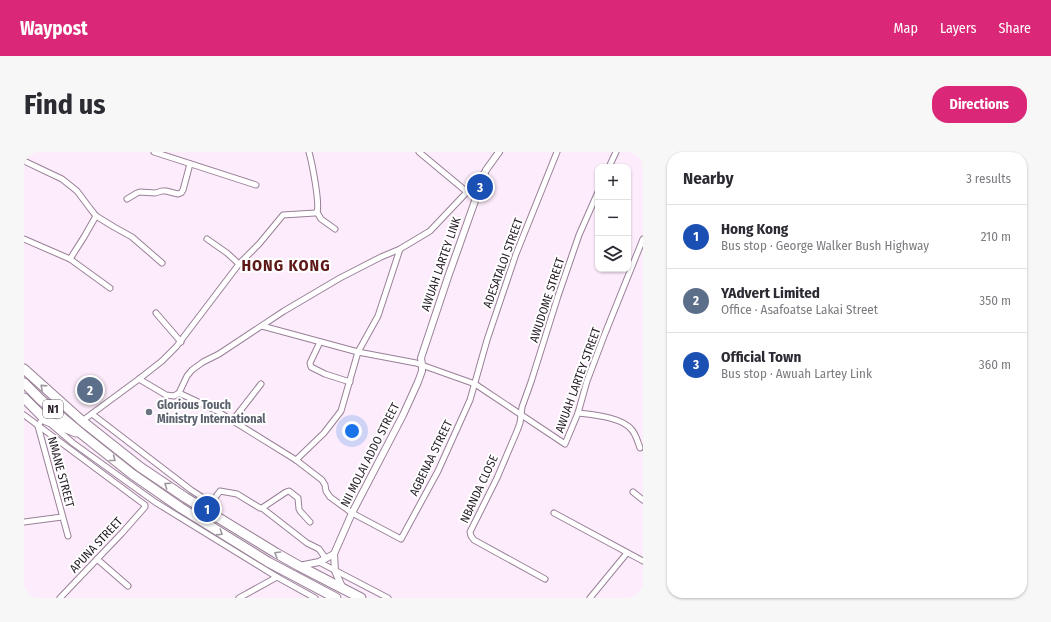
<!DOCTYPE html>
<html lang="en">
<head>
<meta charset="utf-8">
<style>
  :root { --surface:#fff; --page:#f7f7f7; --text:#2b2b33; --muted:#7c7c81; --line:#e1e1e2; --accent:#db2777 }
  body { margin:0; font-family:"Fira Sans Condensed",sans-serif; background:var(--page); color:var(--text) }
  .controls { position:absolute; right:12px; top:12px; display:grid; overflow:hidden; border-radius:8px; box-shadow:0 1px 3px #0004 }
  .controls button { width:36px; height:36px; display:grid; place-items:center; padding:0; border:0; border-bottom:1px solid var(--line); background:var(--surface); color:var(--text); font:20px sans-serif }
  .you { position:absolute; left:328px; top:279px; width:14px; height:14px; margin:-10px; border:3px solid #fff; border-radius:50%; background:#1a73e8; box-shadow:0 0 0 6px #1a73e833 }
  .badge { display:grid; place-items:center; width:26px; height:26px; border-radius:50%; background:var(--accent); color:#fff; font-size:13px; font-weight:700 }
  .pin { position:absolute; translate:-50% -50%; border:2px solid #fff; box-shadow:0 1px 4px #0006 }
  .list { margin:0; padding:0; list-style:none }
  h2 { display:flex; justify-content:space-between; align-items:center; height:52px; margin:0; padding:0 16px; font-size:17px }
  h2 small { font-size:13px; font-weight:400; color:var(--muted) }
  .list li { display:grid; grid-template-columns:26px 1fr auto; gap:12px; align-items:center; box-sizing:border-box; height:64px; padding:0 16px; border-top:1px solid var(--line) }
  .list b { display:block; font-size:15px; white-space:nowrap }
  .list p { margin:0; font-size:13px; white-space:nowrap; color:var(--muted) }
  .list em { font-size:13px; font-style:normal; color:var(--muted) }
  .icon { flex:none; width:22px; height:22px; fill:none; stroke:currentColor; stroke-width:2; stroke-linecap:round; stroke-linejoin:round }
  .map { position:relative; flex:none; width:619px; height:446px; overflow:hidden; border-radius:16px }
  header { display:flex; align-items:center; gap:24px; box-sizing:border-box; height:56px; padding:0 20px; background:var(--accent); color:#fff }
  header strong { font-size:19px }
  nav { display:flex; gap:22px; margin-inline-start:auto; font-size:14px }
  .intro { display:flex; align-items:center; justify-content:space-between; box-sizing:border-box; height:96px; padding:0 24px }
  h1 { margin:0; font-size:28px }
  .button { padding:10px 18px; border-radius:16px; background:var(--accent); color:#fff; font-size:14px; font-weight:700 }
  main { display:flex; gap:24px; padding:0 24px }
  aside { flex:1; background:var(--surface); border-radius:16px; box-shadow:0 1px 3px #0004 }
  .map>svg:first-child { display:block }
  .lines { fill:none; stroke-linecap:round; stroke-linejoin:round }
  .minor-casing { stroke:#998097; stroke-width:7 }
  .tertiary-casing { stroke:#998097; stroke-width:8 }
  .trunk-casing { stroke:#998097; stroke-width:11 }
  .minor { stroke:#fff; stroke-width:5 }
  .tertiary { stroke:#fff; stroke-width:6 }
  .trunk { stroke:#fff; stroke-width:9 }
  .oneway { stroke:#9d989d }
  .worship-dot { fill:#6b7280; stroke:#fff; stroke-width:1.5 }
  .labels { text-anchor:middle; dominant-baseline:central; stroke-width:4; stroke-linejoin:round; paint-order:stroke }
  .shield { fill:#fff; stroke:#665f66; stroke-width:1 }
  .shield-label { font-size:11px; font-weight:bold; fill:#251b25 }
  .street-label { font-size:12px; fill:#251b25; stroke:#fff }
  .worship-label { font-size:12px; font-weight:bold; fill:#5b616d; stroke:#fff; text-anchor:start }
  .district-label { font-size:16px; font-weight:bold; letter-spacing:1px; fill:#5d1818; stroke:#fff }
</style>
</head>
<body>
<header>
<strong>Waypost</strong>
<nav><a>Map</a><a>Layers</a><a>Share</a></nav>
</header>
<div class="intro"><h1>Find us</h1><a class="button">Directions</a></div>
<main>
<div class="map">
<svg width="619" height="446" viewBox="0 0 619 446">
  <rect width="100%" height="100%" fill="#fdecfb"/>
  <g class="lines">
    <g class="minor-casing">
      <g id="minor">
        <path d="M 130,0 L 232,33"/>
        <path d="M 285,0 C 288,11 296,51 293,60"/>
        <path d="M 395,0 L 443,40"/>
        <path d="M 0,9 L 38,27 L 53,39 L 65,55 L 72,64 L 90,75 L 108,85 L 138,111"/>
        <path d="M 585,15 L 592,0"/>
        <path d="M 103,47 L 113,41 L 116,40 L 131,41 L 138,39 L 142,39 L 154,42 L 157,41 L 159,38 L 166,12"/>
        <path d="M 293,60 L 297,67 L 311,77"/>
        <path d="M 0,87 L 46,107 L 86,136"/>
        <path d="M 183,87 L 203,101 L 215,112"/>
        <path d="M 46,107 L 60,85 L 72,64"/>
        <path d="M 132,161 L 157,190"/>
        <path d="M 238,174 L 334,200 L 392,211 L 451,232 L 541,292 L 554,261 L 563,229 L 580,184 L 619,87"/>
        <path d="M 296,190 L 286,211 L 287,215 L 301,222 L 326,230"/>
        <path d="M 115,227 L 142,243 L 150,244 L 155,241 L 163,224 L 168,218 L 179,210 L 195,202 L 260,159 L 316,126 L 357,105 L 376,97 L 406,79 L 443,40 L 460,21"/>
        <path d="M 155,241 L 193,259 L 272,308 L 298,328 L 301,333 L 302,339 L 306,345 L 328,361 L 377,387 L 414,319 L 446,248 L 463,188 L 492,102 L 533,0"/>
        <path d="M 554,261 C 570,263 598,265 608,278 C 612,283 614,290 616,296"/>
        <path d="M 68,262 L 167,338 L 187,351 L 196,339 L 213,342 L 236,356 L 238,356 L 283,391 L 295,397 L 302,407"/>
        <path d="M 0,263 L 121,353 L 121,355 L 98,381 L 36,446"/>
        <path d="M 19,266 L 14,274 L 44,384"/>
        <path d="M 209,268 L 237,232"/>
        <path d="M 58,269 L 115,227 L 138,209 L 152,195 L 215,112 L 235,92 L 259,63 L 291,61 L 293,60"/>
        <path d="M 28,273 L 49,291 L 131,350 L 253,425 L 291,446"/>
        <path d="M 272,308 L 300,281 L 317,259 L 334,200 L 354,164 L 376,97"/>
        <path d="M 609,340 L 619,348"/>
        <path d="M 238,356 L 262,340 L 265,339 L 274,346 L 275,357 L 276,359 L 286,370"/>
        <path d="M 530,361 L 619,409"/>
        <path d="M 0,370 L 38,365"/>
        <path d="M 73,407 L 104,434"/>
        <path d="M 295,410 L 364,446"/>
        <path d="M 521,427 L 450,388 L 447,384 L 446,380 L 473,326 L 493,279 L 496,271 L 498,255 L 507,230 L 534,144 L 555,83 L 574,40"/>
        <path d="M 215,446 L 253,425"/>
        <path d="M 566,446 L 603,401"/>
      </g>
    </g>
    <g class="tertiary-casing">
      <g id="tertiary">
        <path d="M 275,414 L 295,410 L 310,402"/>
        <path d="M 319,437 L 311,419 L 310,402 L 328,361 L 379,263 L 394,230 L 398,219 L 398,213 L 397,206 L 424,125 L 462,18 L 475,0"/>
      </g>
    </g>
    <g class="trunk-casing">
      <g id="trunk">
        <path d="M 0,217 L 58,269 L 116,315 L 162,346 L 252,401 L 275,414 L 337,446"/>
        <path d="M 0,231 L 17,248 L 59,283 L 108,322 L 157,356 L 244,410 L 312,446"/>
        <path d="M 0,246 L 22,268 L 52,280"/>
      </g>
    </g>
    <use href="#minor" class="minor"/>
    <use href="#tertiary" class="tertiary"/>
    <use href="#trunk" class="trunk"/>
  </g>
  <defs><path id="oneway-chevron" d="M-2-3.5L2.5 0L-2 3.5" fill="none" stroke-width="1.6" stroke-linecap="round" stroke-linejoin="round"/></defs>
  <g class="oneway">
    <use href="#oneway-chevron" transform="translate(19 235) rotate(-138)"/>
    <use href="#oneway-chevron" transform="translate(89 307) rotate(38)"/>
    <use href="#oneway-chevron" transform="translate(143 333) rotate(-146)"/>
    <use href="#oneway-chevron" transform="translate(196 381) rotate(32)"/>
    <use href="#oneway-chevron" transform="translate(253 402) rotate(-150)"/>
  </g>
  <circle class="worship-dot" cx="125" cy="260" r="4"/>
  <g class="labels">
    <rect class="shield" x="19" y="248" width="20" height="18" rx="3"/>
    <g class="shield-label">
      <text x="29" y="257">N1</text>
    </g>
    <g class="street-label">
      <text transform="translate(479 111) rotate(-70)">ADESATALOI STREET</text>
      <text transform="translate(417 112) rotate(-71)">AWUAH LARTEY LINK</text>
      <text transform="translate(523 148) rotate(-72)">AWUDOME STREET</text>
      <text transform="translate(554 228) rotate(-70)">AWUAH LARTEY STREET</text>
      <text transform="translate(346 303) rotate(-63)">NII MOLAI ADDO STREET</text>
      <text transform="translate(407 306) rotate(-64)">AGBENAA STREET</text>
      <text transform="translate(37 320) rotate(75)">NMANE STREET</text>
      <text transform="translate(455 337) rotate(-65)">NBANDA CLOSE</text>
      <text transform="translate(72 393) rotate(-47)">APUNA STREET</text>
    </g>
    <g class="worship-label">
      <text x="133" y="253">Glorious Touch<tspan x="133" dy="14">Ministry International</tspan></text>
    </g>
    <g class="district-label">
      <text x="262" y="113">HONG KONG</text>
    </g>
  </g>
</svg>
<div class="controls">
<button>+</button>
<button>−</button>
<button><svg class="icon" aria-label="layers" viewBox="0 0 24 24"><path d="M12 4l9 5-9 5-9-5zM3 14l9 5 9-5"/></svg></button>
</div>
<div class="you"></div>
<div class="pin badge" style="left:183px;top:357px;background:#1a4fb4">1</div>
<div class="pin badge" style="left:66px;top:238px;background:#5c6f8a">2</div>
<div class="pin badge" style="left:456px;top:35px;background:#1a4fb4">3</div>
</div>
<aside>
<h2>Nearby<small>3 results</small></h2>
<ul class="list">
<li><span class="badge" style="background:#1a4fb4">1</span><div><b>Hong Kong</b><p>Bus stop · George Walker Bush Highway</p></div><em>210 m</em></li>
<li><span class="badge" style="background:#5c6f8a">2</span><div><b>YAdvert Limited</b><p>Office · Asafoatse Lakai Street</p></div><em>350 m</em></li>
<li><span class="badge" style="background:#1a4fb4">3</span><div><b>Official Town</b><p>Bus stop · Awuah Lartey Link</p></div><em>360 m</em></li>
</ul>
</aside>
</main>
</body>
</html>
